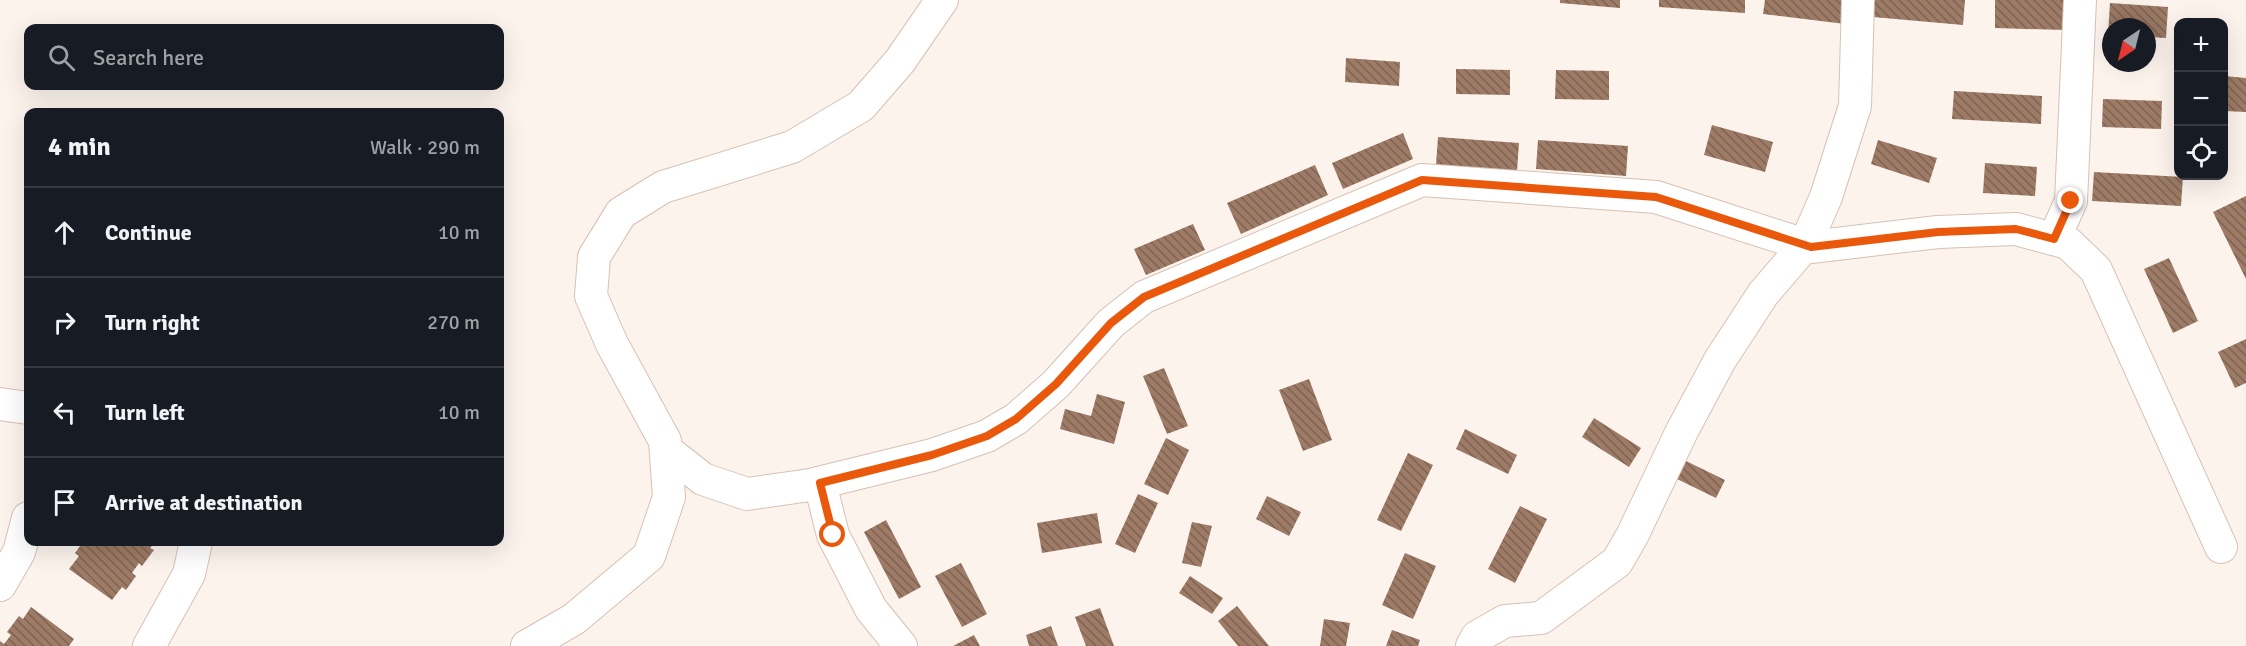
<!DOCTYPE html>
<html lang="en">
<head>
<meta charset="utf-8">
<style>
  :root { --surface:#171b24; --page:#242831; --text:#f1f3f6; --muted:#9ea1a6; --line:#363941 }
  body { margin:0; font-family:Signika,sans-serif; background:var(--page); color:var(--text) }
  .controls { position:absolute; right:18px; top:18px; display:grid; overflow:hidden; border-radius:12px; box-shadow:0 6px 24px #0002 }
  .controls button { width:54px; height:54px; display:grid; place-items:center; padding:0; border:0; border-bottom:2px solid var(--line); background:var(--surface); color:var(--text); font:30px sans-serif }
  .compass { position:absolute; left:2102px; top:18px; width:54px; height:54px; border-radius:50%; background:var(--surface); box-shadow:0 6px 24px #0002; rotate:215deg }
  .stop { position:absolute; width:18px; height:18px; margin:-14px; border:4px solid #ea580c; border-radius:50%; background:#fff }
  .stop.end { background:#ea580c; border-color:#fff; box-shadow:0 2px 6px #0008 }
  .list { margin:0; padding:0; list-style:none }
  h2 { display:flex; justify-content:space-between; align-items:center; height:78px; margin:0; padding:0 24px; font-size:26px }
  h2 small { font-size:20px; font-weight:400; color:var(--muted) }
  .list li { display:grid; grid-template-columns:39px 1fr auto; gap:18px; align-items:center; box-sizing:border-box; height:90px; padding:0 24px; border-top:2px solid var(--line) }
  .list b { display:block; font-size:22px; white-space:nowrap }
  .list em { font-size:20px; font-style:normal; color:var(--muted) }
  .icon { flex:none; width:33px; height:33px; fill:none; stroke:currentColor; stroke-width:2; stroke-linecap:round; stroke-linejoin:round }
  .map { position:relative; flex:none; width:2246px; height:646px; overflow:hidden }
  .search { position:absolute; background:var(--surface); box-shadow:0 6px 24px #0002; left:24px; top:24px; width:480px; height:66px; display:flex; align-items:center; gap:15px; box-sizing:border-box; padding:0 21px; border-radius:12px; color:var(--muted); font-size:22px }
  .panel { position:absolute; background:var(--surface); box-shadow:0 6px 24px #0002; left:24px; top:108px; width:480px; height:438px; border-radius:12px }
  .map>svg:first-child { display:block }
  .building { fill:url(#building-back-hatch) }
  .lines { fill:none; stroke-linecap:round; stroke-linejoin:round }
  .street-casing { stroke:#d7c1b3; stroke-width:34 }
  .street { stroke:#fff; stroke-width:32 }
  .route { stroke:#ea580c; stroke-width:8 }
</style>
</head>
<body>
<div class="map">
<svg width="2246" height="646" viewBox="0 0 2246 646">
  <defs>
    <pattern id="building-back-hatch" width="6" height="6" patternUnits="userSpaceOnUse" patternTransform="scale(1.5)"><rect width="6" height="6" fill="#9d7b66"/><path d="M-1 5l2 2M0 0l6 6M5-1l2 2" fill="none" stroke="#7f6352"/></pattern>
  </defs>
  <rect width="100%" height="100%" fill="#fcf3ed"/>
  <g class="building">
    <path d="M 1560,0 L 1620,0 L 1620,8 L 1560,3 Z"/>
    <path d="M 1659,0 L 1745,0 L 1745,13 L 1659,7 Z"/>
    <path d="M 1765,0 L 1848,0 L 1845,24 L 1763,14 Z"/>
    <path d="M 1874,0 L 1965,0 L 1963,25 L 1873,17 Z"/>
    <path d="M 1995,0 L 2065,0 L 2064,30 L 1995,28 Z"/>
    <path d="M 2110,3 L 2168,7 L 2166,38 L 2147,37 L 2147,27 L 2111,27 L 2111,34 L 2108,34 Z"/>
    <path d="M 1346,58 L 1400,62 L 1399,86 L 1345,82 Z"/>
    <path d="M 1456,69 L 1510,70 L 1510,95 L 1456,94 Z"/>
    <path d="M 1556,70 L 1609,71 L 1609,100 L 1555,99 Z"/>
    <path d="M 2224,76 L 2246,78 L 2246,112 L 2224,111 Z"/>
    <path d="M 1954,91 L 2042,96 L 2041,124 L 1952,119 Z"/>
    <path d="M 2103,99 L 2162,101 L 2161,129 L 2102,127 Z"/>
    <path d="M 1712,125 L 1773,142 L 1765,172 L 1704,155 Z"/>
    <path d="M 1403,133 L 1413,159 L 1343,189 L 1332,163 Z"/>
    <path d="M 1438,137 L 1519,143 L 1517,171 L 1436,165 Z"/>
    <path d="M 1538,140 L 1628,146 L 1626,176 L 1536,169 Z"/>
    <path d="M 1878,140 L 1937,158 L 1929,183 L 1871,164 Z"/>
    <path d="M 1985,163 L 2037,167 L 2035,196 L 1983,193 Z"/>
    <path d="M 1315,165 L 1328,195 L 1241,234 L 1227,203 Z"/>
    <path d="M 2094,172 L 2183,177 L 2181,206 L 2092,201 Z"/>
    <path d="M 2246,196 L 2246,279 L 2213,212 Z"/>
    <path d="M 1193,224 L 1205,250 L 1146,275 L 1134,249 Z"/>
    <path d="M 2169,258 L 2198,321 L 2173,333 L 2144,269 Z"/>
    <path d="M 2246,339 L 2246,383 L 2235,388 L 2218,352 Z"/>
    <path d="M 1164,368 L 1188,426 L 1167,434 L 1143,376 Z"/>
    <path d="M 1309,379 L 1332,440 L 1303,451 L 1279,390 Z"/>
    <path d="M 1097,394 L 1125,402 L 1114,444 L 1060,429 L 1065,409 L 1091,416 Z"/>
    <path d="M 1594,418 L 1641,448 L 1629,467 L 1582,437 Z"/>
    <path d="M 1465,429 L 1517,455 L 1508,474 L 1456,449 Z"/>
    <path d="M 1166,438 L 1189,450 L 1168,495 L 1144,484 Z"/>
    <path d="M 1408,453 L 1433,465 L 1401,531 L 1377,520 Z"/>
    <path d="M 1686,461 L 1725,480 L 1716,498 L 1677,479 Z"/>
    <path d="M 1138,494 L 1158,503 L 1135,553 L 1115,544 Z"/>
    <path d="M 1267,496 L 1301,512 L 1289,536 L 1256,519 Z"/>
    <path d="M 1520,506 L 1547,519 L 1515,583 L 1488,569 Z"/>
    <path d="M 1097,513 L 1102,543 L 1042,553 L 1037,523 Z"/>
    <path d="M 886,520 L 921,587 L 899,599 L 864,532 Z"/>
    <path d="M 1192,522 L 1212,526 L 1201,567 L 1182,563 Z"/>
    <path d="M 83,542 L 155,542 L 150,548 L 154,550 L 142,566 L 139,563 L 132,573 L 136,576 L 126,590 L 122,587 L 112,600 L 69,569 L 79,556 L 75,553 Z"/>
    <path d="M 1405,553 L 1436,566 L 1413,619 L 1382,605 Z"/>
    <path d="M 961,563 L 987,614 L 962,627 L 935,576 Z"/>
    <path d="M 1190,576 L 1223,598 L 1212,614 L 1179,593 Z"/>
    <path d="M 1237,606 L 1269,646 L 1238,646 L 1218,621 Z"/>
    <path d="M 31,607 L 74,639 L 69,646 L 0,646 L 0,641 L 4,644 L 11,635 L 7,632 L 19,616 L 23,619 Z"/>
    <path d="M 1100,608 L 1114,646 L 1086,646 L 1075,617 Z"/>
    <path d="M 1324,619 L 1350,623 L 1346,646 L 1320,646 Z"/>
    <path d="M 1051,626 L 1058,646 L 1029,646 L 1026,635 Z"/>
    <path d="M 1392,630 L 1420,640 L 1418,646 L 1386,646 Z"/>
    <path d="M 974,635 L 980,646 L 953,646 Z"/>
  </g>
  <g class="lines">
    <g class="street-casing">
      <g id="street">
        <path d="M 2054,239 L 2071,201 L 2080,0"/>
        <path d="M 0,404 L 28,408"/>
        <path d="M 666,450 L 703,479 L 747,494 L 810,485 L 932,455 L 987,436 L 1016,419 L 1056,384 L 1111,323 L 1144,297 L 1422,180 L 1656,197 L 1811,247 L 1938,232 L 2016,229 L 2068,243 L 2096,270 L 2221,547"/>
        <path d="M 820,483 L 833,535 L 871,609 L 901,646"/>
        <path d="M 0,585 L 19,552 L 28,518"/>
        <path d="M 149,646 L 189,574 L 196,542"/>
        <path d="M 527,646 L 574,619 L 649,556 L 669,497 L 665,441 L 612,344 L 591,296 L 594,257 L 621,213 L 663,187 L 792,147 L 861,106 L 900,61 L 942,0"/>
        <path d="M 1472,646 L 1477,637 L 1505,621 L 1541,618 L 1617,562 L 1632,536 L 1682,431 L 1720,360 L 1763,294 L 1805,245 L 1826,197 L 1855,106 L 1858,0"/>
      </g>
    </g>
    <use href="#street" class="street"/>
  </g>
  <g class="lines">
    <path class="route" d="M 833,535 L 820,483 L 932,455 L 987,436 L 1016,419 L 1056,384 L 1111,323 L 1144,297 L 1422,180 L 1656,197 L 1811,247 L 1938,232 L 2016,229 L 2054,239 L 2071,201"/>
  </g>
</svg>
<div class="controls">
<button>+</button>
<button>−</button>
<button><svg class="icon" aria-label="locate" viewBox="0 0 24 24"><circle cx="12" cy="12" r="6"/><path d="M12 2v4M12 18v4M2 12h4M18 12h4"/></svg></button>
</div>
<svg class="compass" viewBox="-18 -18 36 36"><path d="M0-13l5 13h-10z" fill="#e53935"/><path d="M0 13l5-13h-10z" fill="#9ea1a6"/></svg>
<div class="stop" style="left:833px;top:535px"></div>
<div class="stop end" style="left:2071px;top:201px"></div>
<div class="search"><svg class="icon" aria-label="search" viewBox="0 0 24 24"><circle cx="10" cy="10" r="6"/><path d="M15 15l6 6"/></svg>Search here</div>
<section class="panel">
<h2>4 min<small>Walk · 290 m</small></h2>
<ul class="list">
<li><svg class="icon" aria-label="ahead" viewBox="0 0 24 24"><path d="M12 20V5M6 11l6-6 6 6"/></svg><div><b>Continue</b></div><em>10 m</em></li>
<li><svg class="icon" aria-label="right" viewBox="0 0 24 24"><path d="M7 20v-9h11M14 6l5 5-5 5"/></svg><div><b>Turn right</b></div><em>270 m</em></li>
<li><svg class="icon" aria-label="left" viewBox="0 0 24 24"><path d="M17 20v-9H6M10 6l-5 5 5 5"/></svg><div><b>Turn left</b></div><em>10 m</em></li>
<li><svg class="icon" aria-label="arrive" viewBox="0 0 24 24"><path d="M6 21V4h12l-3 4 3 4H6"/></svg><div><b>Arrive at destination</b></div></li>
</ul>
</section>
</div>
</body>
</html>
